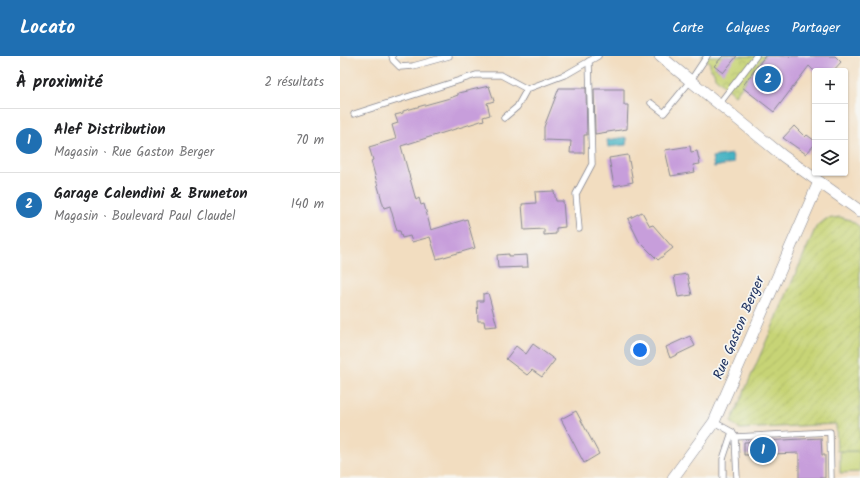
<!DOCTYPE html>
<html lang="fr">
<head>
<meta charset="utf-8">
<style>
  :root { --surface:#fff; --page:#f2f2f2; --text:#202124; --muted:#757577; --line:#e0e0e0; --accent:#1f6fb2 }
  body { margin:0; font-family:Kalam,sans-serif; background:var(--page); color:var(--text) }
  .controls { position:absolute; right:12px; top:12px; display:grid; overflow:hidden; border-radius:4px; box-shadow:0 1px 3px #0004 }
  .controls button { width:36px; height:36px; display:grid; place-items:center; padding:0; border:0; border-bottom:1px solid var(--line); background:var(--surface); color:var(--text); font:20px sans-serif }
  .you { position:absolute; left:300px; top:294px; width:14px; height:14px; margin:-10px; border:3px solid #fff; border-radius:50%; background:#1a73e8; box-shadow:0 0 0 6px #1a73e833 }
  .badge { display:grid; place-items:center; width:26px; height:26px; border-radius:50%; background:var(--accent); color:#fff; font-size:13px; font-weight:700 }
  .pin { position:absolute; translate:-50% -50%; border:2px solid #fff; box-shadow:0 1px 4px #0006 }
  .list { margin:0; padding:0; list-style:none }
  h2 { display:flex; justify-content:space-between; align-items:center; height:52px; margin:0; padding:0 16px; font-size:17px }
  h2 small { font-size:13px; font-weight:400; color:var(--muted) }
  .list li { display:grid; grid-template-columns:26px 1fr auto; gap:12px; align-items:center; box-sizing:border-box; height:64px; padding:0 16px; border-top:1px solid var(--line) }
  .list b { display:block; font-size:15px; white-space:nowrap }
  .list p { margin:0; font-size:13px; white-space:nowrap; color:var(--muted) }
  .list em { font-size:13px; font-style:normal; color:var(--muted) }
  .icon { flex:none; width:22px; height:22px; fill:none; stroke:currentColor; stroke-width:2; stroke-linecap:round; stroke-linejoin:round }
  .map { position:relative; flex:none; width:520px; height:422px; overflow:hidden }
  header { display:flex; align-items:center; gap:24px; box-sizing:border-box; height:56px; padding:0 20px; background:var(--accent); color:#fff }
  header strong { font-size:19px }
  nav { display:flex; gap:22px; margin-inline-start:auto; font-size:14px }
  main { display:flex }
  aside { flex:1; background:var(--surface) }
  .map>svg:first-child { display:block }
  .grass { fill:#c7d476; stroke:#71826a }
  .park { fill:url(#park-crowns); stroke:#71826a }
  .garden { fill:url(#garden-furrows); stroke:#71826a }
  .water { fill:#47b3c3; stroke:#317190 }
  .building { fill:#c79edb }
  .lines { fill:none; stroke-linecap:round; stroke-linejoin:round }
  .service-casing { stroke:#86868f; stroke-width:7 }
  .minor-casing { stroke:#86868f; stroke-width:12 }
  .service { stroke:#fff; stroke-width:5.5 }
  .minor { stroke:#fff; stroke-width:11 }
  .labels { text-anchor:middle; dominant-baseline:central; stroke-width:3.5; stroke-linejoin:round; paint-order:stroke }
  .street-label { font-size:14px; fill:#1b2f5e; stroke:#f6f6f2 }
</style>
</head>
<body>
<header>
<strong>Locato</strong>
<nav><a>Carte</a><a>Calques</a><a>Partager</a></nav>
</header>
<main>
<aside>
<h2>À proximité<small>2 résultats</small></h2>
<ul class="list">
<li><span class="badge">1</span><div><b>Alef Distribution</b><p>Magasin · Rue Gaston Berger</p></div><em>70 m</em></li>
<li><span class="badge">2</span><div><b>Garage Calendini &amp; Bruneton</b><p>Magasin · Boulevard Paul Claudel</p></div><em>140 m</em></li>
</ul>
</aside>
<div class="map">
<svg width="520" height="422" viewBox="0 0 520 422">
  <defs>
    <pattern id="park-crowns" width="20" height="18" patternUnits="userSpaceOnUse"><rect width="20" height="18" fill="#c7d476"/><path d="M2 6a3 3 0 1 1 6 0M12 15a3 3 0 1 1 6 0" fill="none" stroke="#aab668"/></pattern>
    <pattern id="garden-furrows" width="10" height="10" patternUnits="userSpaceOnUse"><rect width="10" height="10" fill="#c7d476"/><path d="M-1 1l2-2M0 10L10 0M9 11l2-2" fill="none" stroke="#aab668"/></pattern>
  </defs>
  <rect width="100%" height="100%" fill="#f6f6f2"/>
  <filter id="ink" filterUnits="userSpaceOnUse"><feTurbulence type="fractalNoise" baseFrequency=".025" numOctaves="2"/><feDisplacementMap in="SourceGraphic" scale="8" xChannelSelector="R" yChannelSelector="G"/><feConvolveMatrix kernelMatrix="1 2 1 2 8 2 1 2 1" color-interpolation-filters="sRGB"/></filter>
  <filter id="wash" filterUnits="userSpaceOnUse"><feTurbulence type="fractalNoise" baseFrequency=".012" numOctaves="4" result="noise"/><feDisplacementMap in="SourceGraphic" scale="16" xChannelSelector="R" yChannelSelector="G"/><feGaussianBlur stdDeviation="0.9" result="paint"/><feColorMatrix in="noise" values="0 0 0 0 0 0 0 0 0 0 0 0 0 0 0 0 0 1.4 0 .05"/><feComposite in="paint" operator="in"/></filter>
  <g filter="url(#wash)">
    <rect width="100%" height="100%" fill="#f2ddc0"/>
    <path class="grass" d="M 500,395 L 520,395 L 520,416 L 500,417 Z"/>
    <path class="park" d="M 361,0 L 425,0 L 395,39 L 375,21 L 374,16 L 370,13 L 370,7 Z"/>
    <path class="garden" d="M 500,161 L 510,164 L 520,171 L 520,395 L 497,395 L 496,368 L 400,373 L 391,366 L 476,171 L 486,163 Z"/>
    <g class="water">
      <path d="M 285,81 L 287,83 L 286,89 L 268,91 L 267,84 Z"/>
      <path d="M 392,98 L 394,107 L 374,111 L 372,101 Z"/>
    </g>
    <g id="blocks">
      <g class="building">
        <path d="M 383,0 L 397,0 L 383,17 L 374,10 Z"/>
        <path d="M 425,0 L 495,0 L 501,6 L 493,15 L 474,15 L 469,10 L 434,56 L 402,31 Z"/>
        <path d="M 149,30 L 154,45 L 147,47 L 150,59 L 143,61 L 144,64 L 61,90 L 76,144 L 79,142 L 81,149 L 84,148 L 91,174 L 127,163 L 135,192 L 97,203 L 90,181 L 72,186 L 70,180 L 62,182 L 60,175 L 57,175 L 50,150 L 44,152 L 31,105 L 33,104 L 29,91 L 56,83 L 52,69 L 58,67 L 55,59 L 63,57 L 63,55 L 110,42 L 118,39 L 118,37 Z"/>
        <path d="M 219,32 L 246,32 L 247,79 L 244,79 L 244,97 L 230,97 L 231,85 L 204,84 L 204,71 Z"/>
        <path d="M 254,33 L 284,33 L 284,49 L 288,49 L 287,73 L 255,78 Z"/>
        <path d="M 454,70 L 465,81 L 467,79 L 475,85 L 475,88 L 466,98 L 443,82 Z"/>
        <path d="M 350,90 L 351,96 L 357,95 L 360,108 L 353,109 L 355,116 L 331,120 L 325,94 Z"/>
        <path d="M 288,99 L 293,126 L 274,130 L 269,102 Z"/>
        <path d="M 214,135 L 216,145 L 223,145 L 225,171 L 216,172 L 216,178 L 204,179 L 204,173 L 184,174 L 182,148 L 196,147 L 195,136 Z"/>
        <path d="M 302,156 L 310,170 L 313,169 L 333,192 L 318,204 L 299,185 L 288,163 Z"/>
        <path d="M 169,198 L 169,200 L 187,199 L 188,211 L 158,212 L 157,199 Z"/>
        <path d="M 347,218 L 352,239 L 338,241 L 334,220 Z"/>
        <path d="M 148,237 L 150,244 L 157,270 L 145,271 L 144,265 L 138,265 L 137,245 L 143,245 L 143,238 Z"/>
        <path d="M 350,280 L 355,290 L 330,302 L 326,291 Z"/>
        <path d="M 193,288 L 215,304 L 202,321 L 192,314 L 187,319 L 166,303 L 176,290 L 186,298 Z"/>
        <path d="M 236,355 L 259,398 L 244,407 L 221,363 Z"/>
        <path d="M 481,382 L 482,399 L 485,399 L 485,422 L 459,422 L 459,397 L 404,399 L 404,386 Z"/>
      </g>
    </g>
  </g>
  <g filter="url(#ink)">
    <use href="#blocks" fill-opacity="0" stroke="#86868f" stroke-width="1"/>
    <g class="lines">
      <g class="service-casing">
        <g id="service">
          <path d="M 52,0 L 53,4 L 60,11 L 73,10 L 109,0"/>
          <path d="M 311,47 L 324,57 L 351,24 L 367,0"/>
          <path d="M 379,48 L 416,0"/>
          <path d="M 14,58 L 136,19 L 161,19 L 187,33"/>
          <path d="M 164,62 L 177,51 L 187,33 L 227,18 L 258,0"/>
          <path d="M 239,173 L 236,138 L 252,108 L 249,5"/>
          <path d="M 374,366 L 392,376 L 395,381 L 397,422"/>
          <path d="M 395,381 L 490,376 L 491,422"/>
          <path d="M 383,422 L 383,403 L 392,376"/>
        </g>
      </g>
      <g class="minor-casing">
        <g id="minor">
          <path d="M 320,0 L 443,100 L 520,155"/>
          <path d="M 333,422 L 374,366 L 479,126"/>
        </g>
      </g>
      <use href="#service" class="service"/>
      <use href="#minor" class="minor"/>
    </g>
  </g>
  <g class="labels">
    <g class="street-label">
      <text transform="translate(399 272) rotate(-67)">Rue Gaston Berger</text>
    </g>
  </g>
</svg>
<div class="controls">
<button>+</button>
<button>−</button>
<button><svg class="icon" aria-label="layers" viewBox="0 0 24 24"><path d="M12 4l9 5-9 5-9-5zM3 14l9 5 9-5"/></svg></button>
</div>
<div class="you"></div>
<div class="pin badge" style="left:423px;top:394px">1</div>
<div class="pin badge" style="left:428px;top:23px">2</div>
</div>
</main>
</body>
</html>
